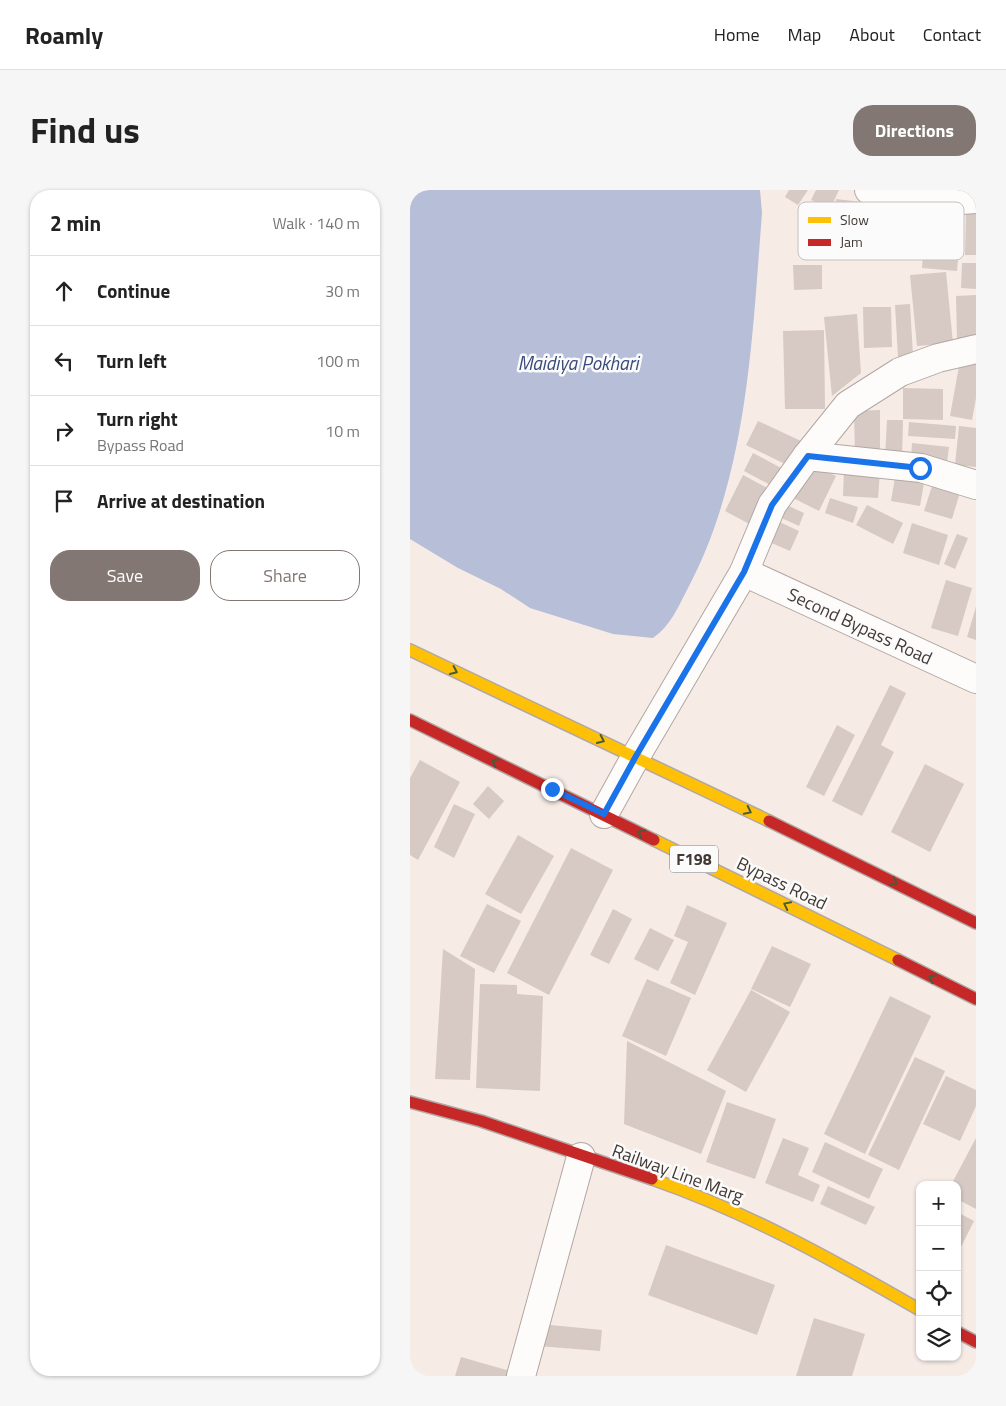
<!DOCTYPE html>
<html lang="en">
<head>
<meta charset="utf-8">
<style>
  :root { --surface:#fff; --page:#f6f6f6; --text:#222; --muted:#767676; --line:#e0e0e0; --accent:#827772 }
  body { margin:0; font-family:"Titillium Web",sans-serif; background:var(--page); color:var(--text) }
  .controls { position:absolute; right:15px; bottom:15px; display:grid; overflow:hidden; border-radius:10px; box-shadow:0 1px 4px #0004 }
  .controls button { width:45px; height:45px; display:grid; place-items:center; padding:0; border:0; border-bottom:1px solid var(--line); background:var(--surface); color:var(--text); font:25px sans-serif }
  .stop { position:absolute; width:15px; height:15px; margin:-11px; border:4px solid #1a73e8; border-radius:50%; background:#fff }
  .stop.end { background:#1a73e8; border-color:#fff; box-shadow:0 1px 5px #0008 }
  .list { margin:0; padding:0; list-style:none }
  h2 { display:flex; justify-content:space-between; align-items:center; height:65px; margin:0; padding:0 20px; font-size:21px }
  h2 small { font-size:16px; font-weight:400; color:var(--muted) }
  .list li { display:grid; grid-template-columns:32px 1fr auto; gap:15px; align-items:center; box-sizing:border-box; height:70px; padding:0 20px; border-top:1px solid var(--line) }
  .list b { display:block; font-size:19px; white-space:nowrap }
  .list p { margin:0; font-size:16px; white-space:nowrap; color:var(--muted) }
  .list em { font-size:16px; font-style:normal; color:var(--muted) }
  .actions { display:flex; gap:10px; padding:15px 20px }
  .actions a { flex:1; padding:11px 0; border:1px solid var(--accent); border-radius:20px; text-align:center; font-size:18px; color:var(--accent) }
  .actions .main { background:var(--accent); color:#fff }
  .icon { flex:none; width:28px; height:28px; fill:none; stroke:currentColor; stroke-width:2; stroke-linecap:round; stroke-linejoin:round }
  .map { position:relative; flex:none; width:566px; height:1186px; overflow:hidden; border-radius:20px }
  header { display:flex; align-items:center; gap:30px; box-sizing:border-box; height:70px; padding:0 25px; background:var(--surface); border-bottom:1px solid var(--line) }
  header strong { font-size:24px }
  nav { display:flex; gap:28px; margin-inline-start:auto; font-size:18px }
  .intro { display:flex; align-items:center; justify-content:space-between; box-sizing:border-box; height:120px; padding:0 30px }
  h1 { margin:0; font-size:35px }
  .button { padding:12px 22px; border-radius:20px; background:var(--accent); color:#fff; font-size:18px; font-weight:700 }
  main { display:flex; gap:30px; padding:0 30px }
  aside { flex:1; background:var(--surface); border-radius:20px; box-shadow:0 1px 4px #0004 }
  .map>svg:first-child { display:block }
  .water { fill:#b7bed7 }
  .building { fill:#d7c9c3 }
  .lines { fill:none; stroke-linecap:round; stroke-linejoin:round }
  .street-casing { stroke:#b1a7a3; stroke-width:30 }
  .slow-casing { stroke:#b1a7a3; stroke-width:14 }
  .jam-casing { stroke:#b1a7a3; stroke-width:14 }
  .street { stroke:#fefcfb; stroke-width:28 }
  .slow { stroke:#ffc107; stroke-width:11 }
  .jam { stroke:#c62828; stroke-width:11 }
  .oneway { stroke:#465c3c }
  .route { stroke:#1a73e8; stroke-width:6 }
  .labels { text-anchor:middle; dominant-baseline:central; stroke-width:5; stroke-linejoin:round; paint-order:stroke }
  .shield { fill:#fbfbfb; stroke:#7a7370; stroke-width:1 }
  .shield-label { font-size:16px; font-weight:bold; fill:#433934 }
  .street-label { font-size:18px; fill:#433934; stroke:#fbfbfb }
  .water-label { font-size:19px; font-style:italic; fill:#394a7c; stroke:#fbfbfb }
  .key { fill:#fbfbfb; stroke:#c4c1bf; stroke-width:1 }
  .key-label { font-size:14px; fill:#433934 }
</style>
</head>
<body>
<header>
<strong>Roamly</strong>
<nav><a>Home</a><a>Map</a><a>About</a><a>Contact</a></nav>
</header>
<div class="intro"><h1>Find us</h1><a class="button">Directions</a></div>
<main>
<aside>
<h2>2 min<small>Walk · 140 m</small></h2>
<ul class="list">
<li><svg class="icon" aria-label="ahead" viewBox="0 0 24 24"><path d="M12 20V5M6 11l6-6 6 6"/></svg><div><b>Continue</b></div><em>30 m</em></li>
<li><svg class="icon" aria-label="left" viewBox="0 0 24 24"><path d="M17 20v-9H6M10 6l-5 5 5 5"/></svg><div><b>Turn left</b></div><em>100 m</em></li>
<li><svg class="icon" aria-label="right" viewBox="0 0 24 24"><path d="M7 20v-9h11M14 6l5 5-5 5"/></svg><div><b>Turn right</b><p>Bypass Road</p></div><em>10 m</em></li>
<li><svg class="icon" aria-label="arrive" viewBox="0 0 24 24"><path d="M6 21V4h12l-3 4 3 4H6"/></svg><div><b>Arrive at destination</b></div></li>
</ul>
<div class="actions"><a class="main">Save</a><a>Share</a></div>
</aside>
<div class="map">
<svg width="566" height="1186" viewBox="0 0 566 1186">
  <rect width="100%" height="100%" fill="#f7ebe6"/>
  <path class="water" d="M 0,0 L 350,0 L 352,23 C 342,149 338,286 277,400 C 267,419 261,435 243,448 L 203,444 L 120,418 L 91,399 L 48,378 L 0,349 Z"/>
  <g class="building">
    <path d="M 379,0 L 398,0 L 388,15 L 375,7 Z"/>
    <path d="M 406,0 L 429,0 L 420,19 L 401,10 Z"/>
    <path d="M 426,9 L 460,13 L 458,32 L 424,28 Z"/>
    <path d="M 517,16 L 552,18 L 547,81 L 512,78 Z"/>
    <path d="M 556,20 L 566,20 L 566,65 L 555,65 Z"/>
    <path d="M 552,73 L 566,73 L 566,99 L 551,98 Z"/>
    <path d="M 383,75 L 412,75 L 412,99 L 384,100 Z"/>
    <path d="M 536,82 L 543,153 L 507,156 L 500,85 Z"/>
    <path d="M 566,105 L 566,150 L 547,150 L 546,106 Z"/>
    <path d="M 500,114 L 503,166 L 488,167 L 485,115 Z"/>
    <path d="M 453,117 L 481,117 L 482,157 L 454,158 Z"/>
    <path d="M 447,124 L 451,183 L 422,206 L 414,127 Z"/>
    <path d="M 414,140 L 415,219 L 375,219 L 373,141 Z"/>
    <path d="M 551,165 L 566,168 L 566,208 L 562,230 L 540,226 Z"/>
    <path d="M 493,198 L 533,199 L 533,230 L 493,229 Z"/>
    <path d="M 470,220 L 470,267 L 445,268 L 444,221 Z"/>
    <path d="M 477,230 L 493,230 L 492,268 L 475,268 Z"/>
    <path d="M 348,231 L 391,251 L 379,276 L 336,255 Z"/>
    <path d="M 499,232 L 546,236 L 545,249 L 498,246 Z"/>
    <path d="M 549,236 L 566,238 L 566,277 L 545,275 Z"/>
    <path d="M 502,253 L 539,257 L 537,273 L 501,270 Z"/>
    <path d="M 343,263 L 375,280 L 366,298 L 334,281 Z"/>
    <path d="M 399,273 L 426,286 L 409,321 L 383,308 Z"/>
    <path d="M 434,280 L 470,282 L 468,308 L 433,306 Z"/>
    <path d="M 486,282 L 515,287 L 510,316 L 481,311 Z"/>
    <path d="M 333,285 L 361,300 L 343,336 L 315,321 Z"/>
    <path d="M 524,290 L 551,299 L 542,329 L 514,321 Z"/>
    <path d="M 420,308 L 448,317 L 443,333 L 415,323 Z"/>
    <path d="M 372,313 L 394,323 L 389,336 L 367,326 Z"/>
    <path d="M 457,315 L 493,333 L 483,354 L 446,335 Z"/>
    <path d="M 365,330 L 389,341 L 380,361 L 357,351 Z"/>
    <path d="M 502,333 L 538,345 L 529,375 L 493,363 Z"/>
    <path d="M 547,344 L 558,348 L 545,379 L 534,374 Z"/>
    <path d="M 536,390 L 562,398 L 548,446 L 521,438 Z"/>
    <path d="M 566,417 L 566,450 L 557,447 Z"/>
    <path d="M 480,495 L 496,503 L 471,555 L 484,562 L 452,626 L 422,611 Z"/>
    <path d="M 427,535 L 445,545 L 414,606 L 396,597 Z"/>
    <path d="M 10,570 L 50,592 L 8,670 L 0,665 L 0,588 Z"/>
    <path d="M 515,574 L 554,594 L 520,662 L 481,642 Z"/>
    <path d="M 78,596 L 94,611 L 79,629 L 63,614 Z"/>
    <path d="M 44,614 L 65,624 L 44,668 L 24,657 Z"/>
    <path d="M 108,645 L 144,666 L 111,724 L 75,704 Z"/>
    <path d="M 161,658 L 203,680 L 139,805 L 97,783 Z"/>
    <path d="M 77,714 L 111,731 L 84,783 L 50,766 Z"/>
    <path d="M 277,715 L 317,733 L 285,805 L 260,793 L 278,752 L 264,746 Z"/>
    <path d="M 203,719 L 222,729 L 199,774 L 180,765 Z"/>
    <path d="M 240,738 L 264,750 L 248,781 L 224,769 Z"/>
    <path d="M 362,756 L 401,774 L 380,817 L 341,799 Z"/>
    <path d="M 33,759 L 65,779 L 60,890 L 25,889 Z"/>
    <path d="M 237,789 L 281,808 L 256,866 L 212,846 Z"/>
    <path d="M 70,794 L 107,795 L 107,804 L 133,806 L 130,901 L 66,898 Z"/>
    <path d="M 341,800 L 380,822 L 336,902 L 297,880 Z"/>
    <path d="M 480,806 L 521,826 L 455,964 L 414,944 Z"/>
    <path d="M 217,851 L 316,901 L 291,964 L 214,934 Z"/>
    <path d="M 505,867 L 535,881 L 489,980 L 458,965 Z"/>
    <path d="M 536,886 L 566,900 L 566,916 L 550,951 L 513,934 Z"/>
    <path d="M 317,912 L 366,929 L 345,989 L 296,972 Z"/>
    <path d="M 373,948 L 399,958 L 388,985 L 410,995 L 403,1012 L 355,993 Z"/>
    <path d="M 566,948 L 566,1019 L 547,1009 L 547,995 L 541,995 Z"/>
    <path d="M 415,952 L 473,979 L 459,1009 L 402,982 Z"/>
    <path d="M 418,996 L 465,1017 L 456,1035 L 410,1014 Z"/>
    <path d="M 547,1022 L 564,1031 L 547,1065 Z"/>
    <path d="M 256,1055 L 365,1095 L 347,1145 L 238,1105 Z"/>
    <path d="M 404,1128 L 455,1144 L 442,1186 L 386,1186 Z"/>
    <path d="M 130,1134 L 192,1140 L 190,1161 L 128,1156 Z"/>
    <path d="M 51,1167 L 100,1181 L 98,1186 L 45,1186 Z"/>
  </g>
  <g class="lines">
    <g class="street-casing">
      <g id="street">
        <path d="M 459,0 L 513,13 L 566,9"/>
        <path d="M 397,266 L 511,278 L 566,295"/>
        <path d="M 334,382 L 566,489"/>
        <path d="M 194,624 L 226,566 L 334,382 L 362,315 L 397,266 L 438,215 L 490,182 L 528,168 L 566,159"/>
        <path d="M 111,1186 L 171,967"/>
      </g>
    </g>
    <g class="slow-casing">
      <g id="slow">
        <path d="M 0,460 L 359,631"/>
        <path d="M 244,650 L 488,770"/>
        <path d="M 242,989 C 337,1022 423,1070 510,1120"/>
      </g>
    </g>
    <g class="jam-casing">
      <g id="jam">
        <path d="M 0,530 L 244,650"/>
        <path d="M 359,631 L 566,733"/>
        <path d="M 488,770 L 566,809"/>
        <path d="M 0,912 L 71,931 L 242,989"/>
        <path d="M 547,1142 L 566,1152"/>
      </g>
    </g>
    <use href="#street" class="street"/>
    <use href="#slow" class="slow"/>
    <use href="#jam" class="jam"/>
  </g>
  <defs><path id="oneway-chevron" d="M-2-3.5L2.5 0L-2 3.5" fill="none" stroke-width="1.6" stroke-linecap="round" stroke-linejoin="round" transform="scale(1.25)"/></defs>
  <g class="oneway">
    <use href="#oneway-chevron" transform="translate(44 481) rotate(25)"/>
    <use href="#oneway-chevron" transform="translate(191 550) rotate(25)"/>
    <use href="#oneway-chevron" transform="translate(85 572) rotate(-154)"/>
    <use href="#oneway-chevron" transform="translate(338 621) rotate(26)"/>
    <use href="#oneway-chevron" transform="translate(231 643) rotate(-154)"/>
    <use href="#oneway-chevron" transform="translate(484 692) rotate(26)"/>
    <use href="#oneway-chevron" transform="translate(377 715) rotate(-154)"/>
    <use href="#oneway-chevron" transform="translate(522 788) rotate(-154)"/>
  </g>
  <g class="lines">
    <path class="route" d="M 142,599 L 194,624 L 226,566 L 334,382 L 362,315 L 398,266 L 510,278"/>
  </g>
  <g class="labels">
    <rect class="shield" x="260" y="655.5" width="48" height="27" rx="4"/>
    <g class="shield-label">
      <text x="284" y="669">F198</text>
    </g>
    <g class="street-label">
      <text transform="translate(450 436) rotate(25)">Second Bypass Road</text>
      <text transform="translate(372 693) rotate(26)">Bypass Road</text>
      <text transform="translate(268 983) rotate(20)">Railway Line Marg</text>
    </g>
    <g class="water-label">
      <text x="168" y="172">Maidiya Pokhari</text>
    </g>
  </g>
  <rect x="388" y="12" width="166" height="58" rx="8" class="key"/>
  <rect x="398" y="27" width="23" height="6" fill="#ffc107"/>
  <rect x="398" y="49" width="23" height="7" fill="#c62828"/>
  <g class="key-label">
    <text x="430" y="35">Slow</text>
    <text x="430" y="57">Jam</text>
  </g>
</svg>
<div class="controls">
<button>+</button>
<button>−</button>
<button><svg class="icon" aria-label="locate" viewBox="0 0 24 24"><circle cx="12" cy="12" r="6"/><path d="M12 2v4M12 18v4M2 12h4M18 12h4"/></svg></button>
<button><svg class="icon" aria-label="layers" viewBox="0 0 24 24"><path d="M12 4l9 5-9 5-9-5zM3 14l9 5 9-5"/></svg></button>
</div>
<div class="stop" style="left:510px;top:278px"></div>
<div class="stop end" style="left:142px;top:599px"></div>
</div>
</main>
</body>
</html>
